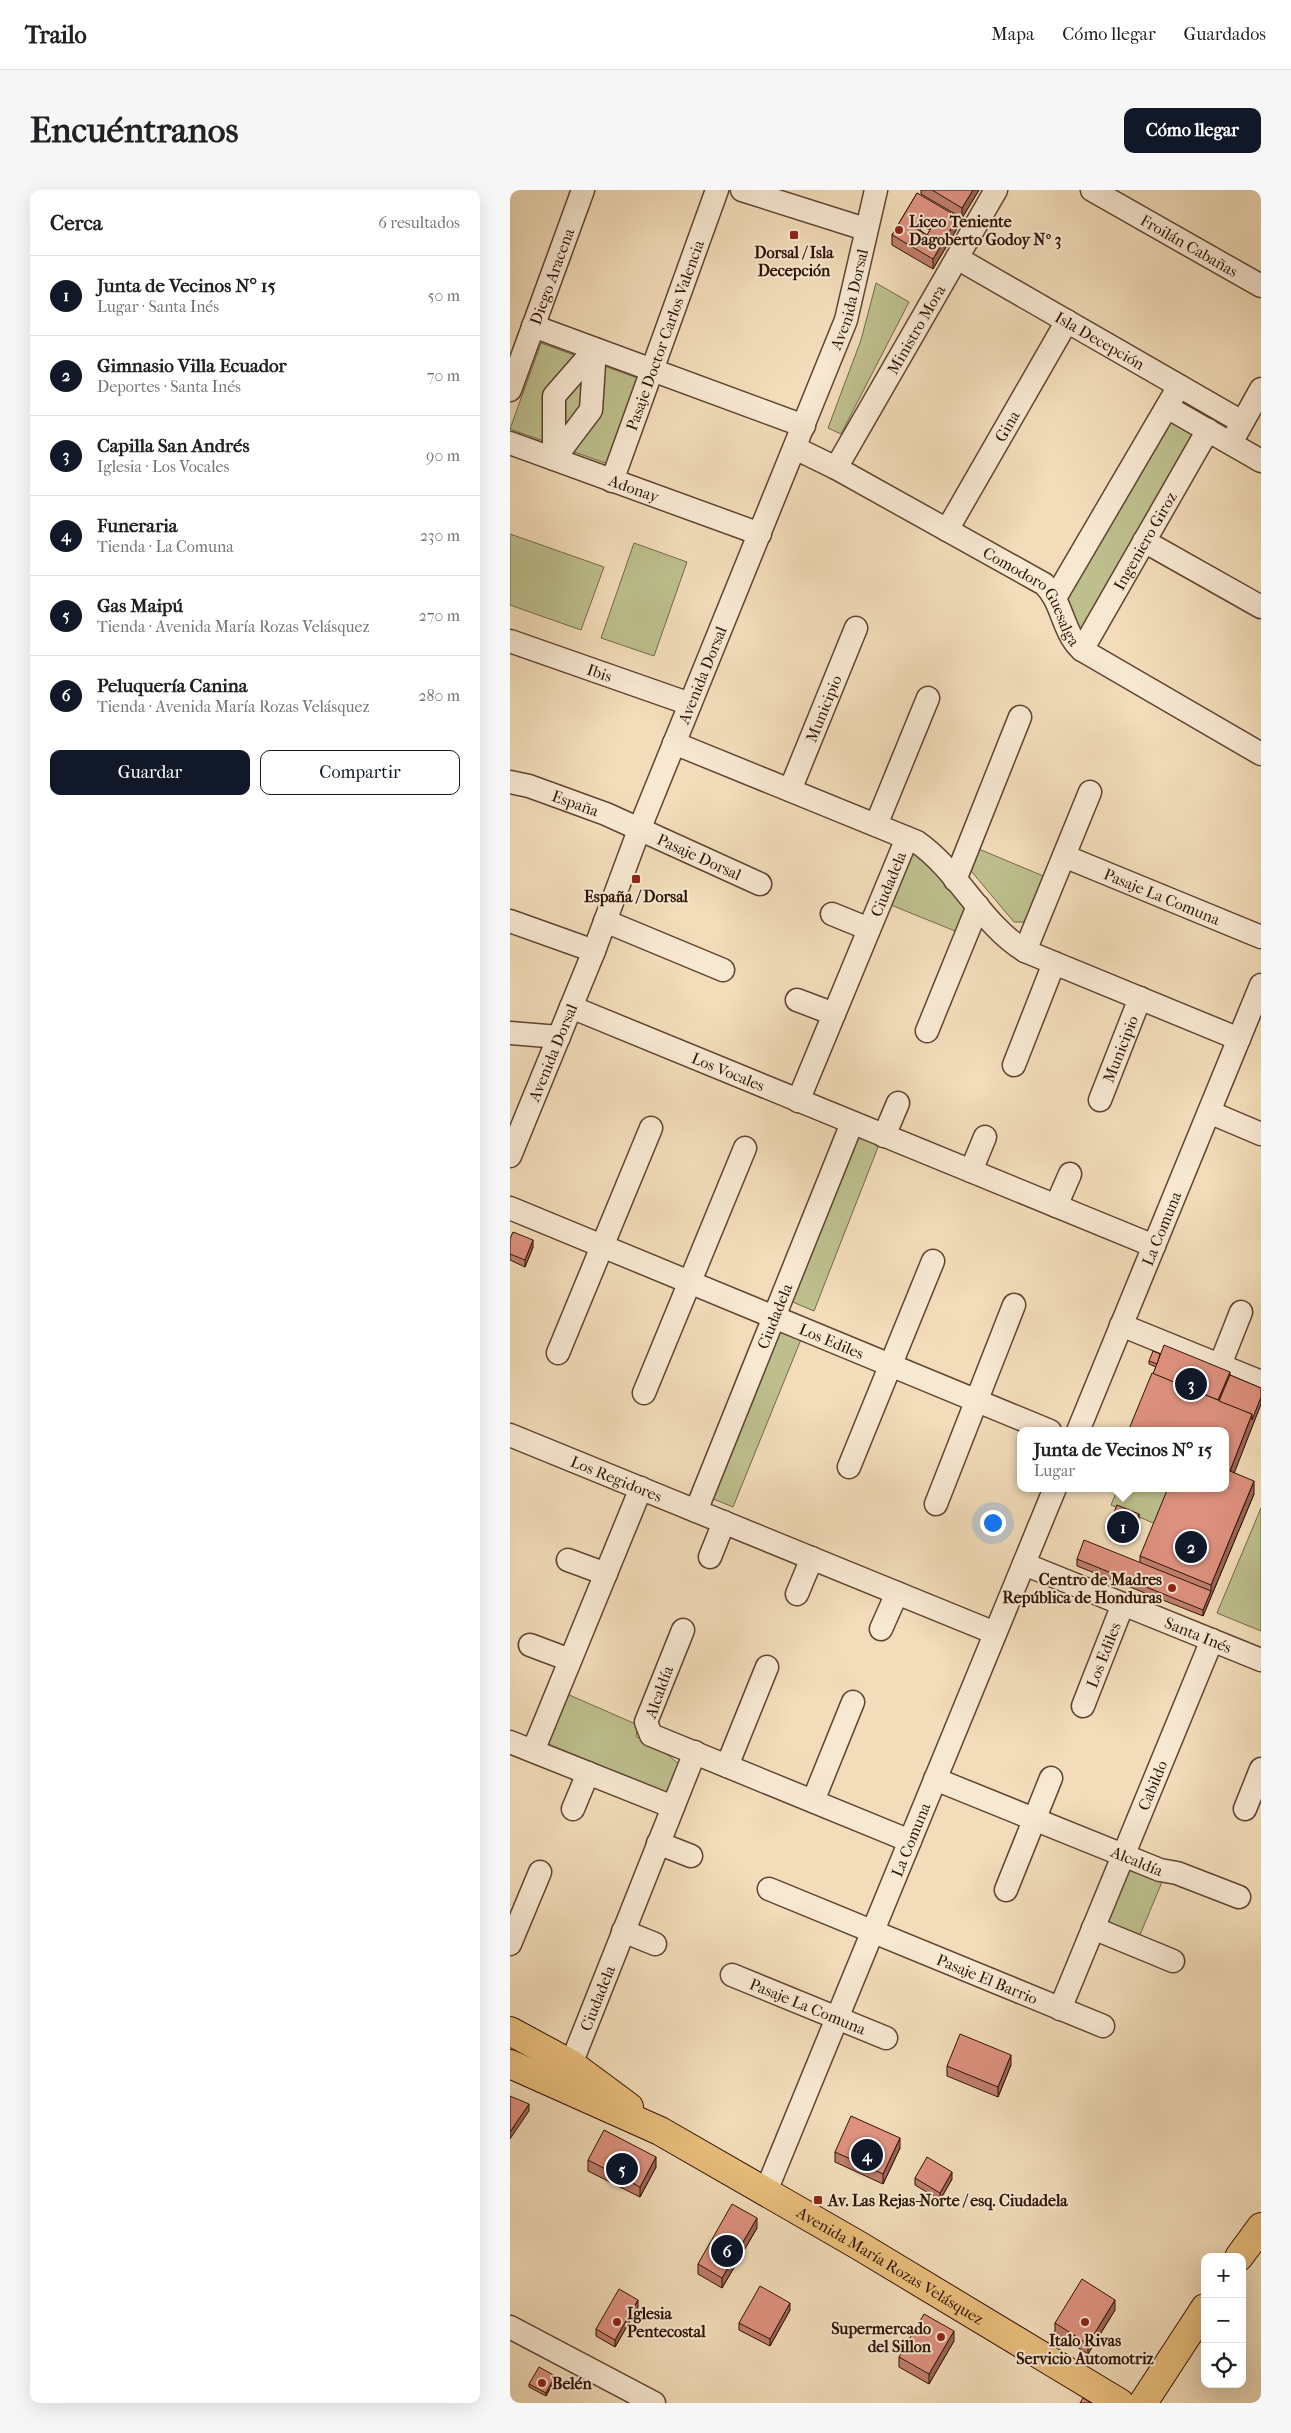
<!DOCTYPE html>
<html lang="es">
<head>
<meta charset="utf-8">
<style>
  :root { --surface:#fff; --page:#f6f6f6; --text:#202124; --muted:#757577; --line:#e0e0e0; --accent:#111827 }
  body { margin:0; font-family:"IM FELL French Canon",serif; background:var(--page); color:var(--text) }
  .controls { position:absolute; right:15px; bottom:15px; display:grid; overflow:hidden; border-radius:10px; box-shadow:0 5px 20px #0002 }
  .controls button { width:45px; height:45px; display:grid; place-items:center; padding:0; border:0; border-bottom:1px solid var(--line); background:var(--surface); color:var(--text); font:25px sans-serif }
  .you { position:absolute; left:482px; top:1332px; width:18px; height:18px; margin:-12px; border:4px solid #fff; border-radius:50%; background:#1a73e8; box-shadow:0 0 0 8px #1a73e833 }
  .badge { display:grid; place-items:center; width:32px; height:32px; border-radius:50%; background:var(--accent); color:#fff; font-size:16px; font-weight:700 }
  .pin { position:absolute; translate:-50% -50%; border:2px solid #fff; box-shadow:0 1px 5px #0006 }
  .popup { position:absolute; left:507px; top:1237px; width:212px; height:65px; box-sizing:border-box; display:grid; place-content:center; border-radius:10px; background:var(--surface); filter:drop-shadow(0 1px 4px #0005); font-size:16px; white-space:nowrap; color:var(--muted) }
  .popup b { font-size:19px; color:var(--text) }
  .popup::after { content:''; position:absolute; left:50%; top:100%; margin-left:-10px; border:10px solid transparent; border-top-color:var(--surface) }
  .list { margin:0; padding:0; list-style:none }
  h2 { display:flex; justify-content:space-between; align-items:center; height:65px; margin:0; padding:0 20px; font-size:21px }
  h2 small { font-size:16px; font-weight:400; color:var(--muted) }
  .list li { display:grid; grid-template-columns:32px 1fr auto; gap:15px; align-items:center; box-sizing:border-box; height:80px; padding:0 20px; border-top:1px solid var(--line) }
  .list b { display:block; font-size:19px; white-space:nowrap }
  .list p { margin:0; font-size:16px; white-space:nowrap; color:var(--muted) }
  .list em { font-size:16px; font-style:normal; color:var(--muted) }
  .actions { display:flex; gap:10px; padding:15px 20px }
  .actions a { flex:1; padding:11px 0; border:1px solid var(--accent); border-radius:10px; text-align:center; font-size:18px; color:var(--accent) }
  .actions .main { background:var(--accent); color:#fff }
  .icon { flex:none; width:28px; height:28px; fill:none; stroke:currentColor; stroke-width:2; stroke-linecap:round; stroke-linejoin:round }
  .map { position:relative; flex:none; width:751px; height:2213px; overflow:hidden; border-radius:10px }
  header { display:flex; align-items:center; gap:30px; box-sizing:border-box; height:70px; padding:0 25px; background:var(--surface); border-bottom:1px solid var(--line) }
  header strong { font-size:24px }
  nav { display:flex; gap:28px; margin-inline-start:auto; font-size:18px }
  .intro { display:flex; align-items:center; justify-content:space-between; box-sizing:border-box; height:120px; padding:0 30px }
  h1 { margin:0; font-size:35px }
  .button { padding:12px 22px; border-radius:10px; background:var(--accent); color:#fff; font-size:18px; font-weight:700 }
  main { display:flex; gap:30px; padding:0 30px }
  aside { flex:1; background:var(--surface); border-radius:10px; box-shadow:0 5px 20px #0002 }
  .map>svg:first-child { display:block }
  .green { fill:#bdbf8d; stroke:#766848 }
  .lines { fill:none; stroke-linecap:round; stroke-linejoin:round }
  .minor-casing { stroke:#604431; stroke-width:25 }
  .major-casing { stroke:#2f1204; stroke-width:30 }
  .minor { stroke:#f7e8d2; stroke-width:22 }
  .major { stroke:#e9be7c; stroke-width:28 }
  .wall { fill:#bf7d6d; stroke:#2f1204; fill-rule:evenodd }
  .shaded-wall { fill:#9b6659; stroke:#2f1204 }
  .building { fill:#de917f; stroke:#2f1204; fill-rule:evenodd }
  .poi-dot { fill:#8f2418; stroke:#f7e8d2; stroke-width:2 }
  .labels { text-anchor:middle; dominant-baseline:central; stroke-width:4; stroke-linejoin:round; paint-order:stroke }
  .poi-label { font-size:16px; font-weight:bold; fill:#2f1204; stroke:#f7e8d2; text-anchor:start }
  .street-label { font-size:16px; fill:#2f1204; stroke:#f7e8d2 }
</style>
</head>
<body>
<header>
<strong>Trailo</strong>
<nav><a>Mapa</a><a>Cómo llegar</a><a>Guardados</a></nav>
</header>
<div class="intro"><h1>Encuéntranos</h1><a class="button">Cómo llegar</a></div>
<main>
<aside>
<h2>Cerca<small>6 resultados</small></h2>
<ul class="list">
<li><span class="badge">1</span><div><b>Junta de Vecinos N° 15</b><p>Lugar · Santa Inés</p></div><em>50 m</em></li>
<li><span class="badge">2</span><div><b>Gimnasio Villa Ecuador</b><p>Deportes · Santa Inés</p></div><em>70 m</em></li>
<li><span class="badge">3</span><div><b>Capilla San Andrés</b><p>Iglesia · Los Vocales</p></div><em>90 m</em></li>
<li><span class="badge">4</span><div><b>Funeraria</b><p>Tienda · La Comuna</p></div><em>230 m</em></li>
<li><span class="badge">5</span><div><b>Gas Maipú</b><p>Tienda · Avenida María Rozas Velásquez</p></div><em>270 m</em></li>
<li><span class="badge">6</span><div><b>Peluquería Canina</b><p>Tienda · Avenida María Rozas Velásquez</p></div><em>280 m</em></li>
</ul>
<div class="actions"><a class="main">Guardar</a><a>Compartir</a></div>
</aside>
<div class="map">
<svg width="751" height="2213" viewBox="0 0 751 2213">
  <rect width="100%" height="100%" fill="#f2dcb9"/>
  <filter id="stains"><feTurbulence type="fractalNoise" baseFrequency=".004" numOctaves="4"/><feColorMatrix values="0 0 0 0 .2 0 0 0 0 .09 0 0 0 0 .02 0 0 0 .5 -.17"/></filter>
  <radialGradient id="worn" r=".72"><stop offset=".6" stop-color="#630" stop-opacity="0"/><stop offset="1" stop-color="#630" stop-opacity=".3"/></radialGradient>
  <g class="green">
    <path d="M 366,93 L 399,112 L 331,244 L 318,238 L 351,150 Z"/>
    <path d="M 31,153 L 130,189 L 98,274 L 0,239 Z"/>
    <path d="M 656,227 L 690,246 L 574,447 L 550,405 Z"/>
    <path d="M 0,344 L 94,377 L 71,440 L 0,415 Z"/>
    <path d="M 124,353 L 177,372 L 144,466 L 91,448 Z"/>
    <path d="M 464,657 L 538,688 L 519,732 L 504,732 L 456,675 Z"/>
    <path d="M 397,662 L 407,663 L 459,721 L 450,743 L 376,713 Z"/>
    <path d="M 344,942 L 370,952 L 304,1121 L 278,1110 Z"/>
    <path d="M 266,1136 L 292,1147 L 223,1317 L 196,1306 Z"/>
    <path d="M 608,1298 L 663,1298 L 648,1335 L 601,1315 Z"/>
    <path d="M 751,1318 L 751,1441 L 707,1423 Z"/>
    <path d="M 57,1504 L 128,1535 L 126,1547 L 141,1551 L 170,1575 L 163,1605 L 36,1553 Z"/>
    <path d="M 616,1677 L 652,1692 L 627,1752 L 590,1737 Z"/>
  </g>
  <g class="lines">
    <g class="minor-casing">
      <g id="minor">
        <path d="M 232,0 L 355,39"/>
        <path id="s1" d="M 582,0 L 751,96"/>
        <path id="s2" d="M 447,68 L 732,232"/>
        <path d="M 23,136 L 294,236"/>
        <path d="M 85,159 L 81,220 L 44,269 L 44,206 Z"/>
        <path id="s3" d="M 0,200 L 73,0"/>
        <path d="M 657,217 L 751,271"/>
        <path d="M 726,244 L 751,199"/>
        <path id="s4" d="M 0,253 L 250,344"/>
        <path id="s5" d="M 285,258 L 326,278 L 534,394 C 553,412 552,442 572,460 L 751,564"/>
        <path id="s6" d="M 326,278 L 486,0"/>
        <path id="s7" d="M 102,291 L 207,0"/>
        <path id="s8" d="M 437,340 L 557,131"/>
        <path d="M 634,351 L 751,417"/>
        <path d="M 545,408 L 669,196"/>
        <path id="s9" d="M 0,451 L 180,514"/>
        <path id="s10" d="M 572,460 L 698,240"/>
        <path d="M 164,553 L 407,652 C 449,681 471,734 515,761 L 729,849"/>
        <path id="s11" d="M 0,592 L 19,596 L 96,624 L 250,694"/>
        <path id="s12" d="M 280,600 L 346,438"/>
        <path d="M 366,635 L 418,508"/>
        <path id="s13" d="M 554,666 L 751,747"/>
        <path d="M 445,690 L 510,527"/>
        <path d="M 322,724 L 359,739"/>
        <path d="M 0,731 L 84,761"/>
        <path d="M 95,731 L 213,780"/>
        <path d="M 515,761 L 580,602"/>
        <path d="M 287,810 L 324,824"/>
        <path id="s14" d="M 61,817 L 644,1056"/>
        <path d="M 417,841 L 468,716"/>
        <path d="M 0,843 L 49,847"/>
        <path d="M 504,875 L 544,773"/>
        <path id="s15" d="M 590,910 L 630,808"/>
        <path id="s16" d="M 288,911 L 397,648"/>
        <path d="M 699,922 L 751,944"/>
        <path d="M 374,946 L 388,913"/>
        <path id="s17" d="M 0,966 L 84,761 L 129,640 L 336,130 L 366,0"/>
        <path d="M 461,981 L 475,947"/>
        <path d="M 546,1016 L 560,984"/>
        <path id="s18" d="M 0,1018 L 540,1241"/>
        <path d="M 611,1135 L 751,1192"/>
        <path d="M 48,1163 L 141,938"/>
        <path d="M 710,1175 L 731,1122"/>
        <path d="M 134,1203 L 235,958"/>
        <path id="s19" d="M 568,1241 L 751,795"/>
        <path id="s20" d="M 0,1245 L 485,1443"/>
        <path d="M 339,1277 L 423,1071"/>
        <path d="M 426,1314 L 504,1115"/>
        <path id="s21" d="M 186,1321 L 342,933"/>
        <path d="M 200,1367 L 214,1332"/>
        <path d="M 58,1370 L 96,1384"/>
        <path id="s22" d="M 514,1374 L 751,1470"/>
        <path d="M 287,1404 L 302,1368"/>
        <path d="M 371,1439 L 387,1403"/>
        <path d="M 173,1440 L 136,1532 L 141,1545 L 400,1651"/>
        <path d="M 20,1455 L 60,1470"/>
        <path id="s23" d="M 573,1516 L 613,1414"/>
        <path d="M 0,1552 L 163,1617"/>
        <path d="M 23,1561 L 131,1298"/>
        <path d="M 217,1576 L 257,1477"/>
        <path id="s24" d="M 425,1589 L 650,1680 L 667,1683 L 729,1707"/>
        <path d="M 303,1611 L 343,1512"/>
        <path d="M 63,1619 L 78,1583"/>
        <path d="M 735,1619 L 751,1579"/>
        <path d="M 148,1653 L 181,1666"/>
        <path id="s25" d="M 259,1699 L 593,1836"/>
        <path d="M 496,1700 L 541,1588"/>
        <path d="M 583,1738 L 663,1771"/>
        <path d="M 113,1741 L 145,1754"/>
        <path d="M 0,1754 L 30,1682"/>
        <path id="s26" d="M 222,1785 L 376,1848"/>
        <path id="s27" d="M 550,1819 L 702,1450"/>
        <path id="s28" d="M 61,1874 L 185,1562"/>
        <path id="s29" d="M 256,2001 L 545,1298"/>
        <path d="M 0,2137 L 144,2213"/>
      </g>
    </g>
    <g class="major-casing">
      <g id="major">
        <path d="M 0,1841 L 61,1874 L 119,1917"/>
        <path id="s30" d="M 0,1874 L 150,1941 L 348,2055 L 610,2213"/>
        <path d="M 729,2067 L 751,2037"/>
        <path d="M 633,2213 L 695,2118"/>
      </g>
    </g>
    <use href="#minor" class="minor"/>
    <use href="#major" class="major"/>
  </g>
  <g class="wall">
    <path d="M 411,0 L 469,0 L 452,28 L 411,4 Z"/>
    <path d="M 407,3 L 448,37 L 423,79 L 382,55 L 382,45 ZM 412,36 L 420,40 L 417,45 L 410,40 Z"/>
    <path d="M 0,1049 L 23,1057 L 15,1077 L 0,1070 Z"/>
    <path d="M 650,1164 L 720,1185 L 751,1198 L 751,1214 L 724,1282 L 744,1304 L 693,1426 L 567,1376 L 567,1369 L 630,1373 L 630,1366 L 716,1241 L 619,1241 L 646,1177 L 639,1174 L 639,1171 Z"/>
    <path d="M 629,1331 L 619,1353 L 598,1344 L 598,1337 Z"/>
    <path d="M 501,1875 L 488,1907 L 437,1886 L 437,1876 Z"/>
    <path d="M 390,1958 L 373,1994 L 325,1972 L 325,1962 Z"/>
    <path d="M 78,1970 L 146,1977 L 130,2007 L 78,1981 Z"/>
    <path d="M 405,1988 L 442,1989 L 430,2010 L 405,1995 Z"/>
    <path d="M 247,2038 L 212,2098 L 188,2084 L 188,2074 Z"/>
    <path d="M 128,2117 L 105,2157 L 86,2146 L 86,2139 Z"/>
    <path d="M 280,2120 L 260,2156 L 229,2140 L 229,2133 Z"/>
    <path d="M 605,2120 L 578,2164 L 545,2143 L 545,2133 Z"/>
    <path d="M 444,2151 L 419,2194 L 389,2177 L 389,2167 Z"/>
    <path d="M 45,2189 L 36,2206 L 19,2197 L 19,2194 Z"/>
  </g>
  <g class="shaded-wall">
    <path d="M 463,0 L 469,0 L 452,28 L 452,18 Z"/>
    <path d="M 412,26 L 412,36 L 405,48 L 405,38 Z"/>
    <path d="M 448,27 L 448,37 L 423,79 L 423,69 Z"/>
    <path d="M 23,1050 L 23,1057 L 15,1077 L 15,1070 Z"/>
    <path d="M 720,1182 L 720,1192 L 710,1217 L 707,1213 Z"/>
    <path d="M 751,1207 L 751,1214 L 720,1294 L 720,1281 L 742,1224 Z"/>
    <path d="M 744,1291 L 744,1304 L 693,1426 L 693,1420 L 701,1401 L 701,1395 Z"/>
    <path d="M 629,1324 L 629,1331 L 619,1353 L 619,1346 Z"/>
    <path d="M 501,1865 L 501,1875 L 488,1907 L 488,1897 Z"/>
    <path d="M 19,1914 L 19,1921 L 0,1949 L 0,1942 Z"/>
    <path d="M 390,1948 L 390,1958 L 373,1994 L 373,1984 Z"/>
    <path d="M 146,1967 L 146,1977 L 130,2007 L 130,1997 Z"/>
    <path d="M 442,1982 L 442,1989 L 430,2010 L 430,2003 Z"/>
    <path d="M 247,2028 L 247,2038 L 212,2098 L 212,2088 Z"/>
    <path d="M 128,2110 L 128,2117 L 105,2157 L 105,2150 Z"/>
    <path d="M 605,2110 L 605,2120 L 578,2164 L 578,2154 Z"/>
    <path d="M 280,2113 L 280,2120 L 260,2156 L 260,2149 Z"/>
    <path d="M 444,2141 L 444,2151 L 419,2194 L 419,2184 Z"/>
    <path d="M 45,2186 L 45,2189 L 36,2206 L 36,2203 Z"/>
  </g>
  <g class="building">
    <path d="M 422,0 L 463,0 L 452,18 Z"/>
    <path d="M 407,3 L 448,27 L 423,69 L 382,45 ZM 412,26 L 424,33 L 417,45 L 405,38 Z"/>
    <path d="M 3,1042 L 23,1050 L 15,1070 L 0,1064 L 0,1049 Z"/>
    <path d="M 654,1155 L 720,1182 L 708,1210 L 643,1184 Z"/>
    <path d="M 643,1161 L 650,1164 L 647,1174 L 639,1171 Z"/>
    <path d="M 642,1183 L 742,1224 L 720,1281 L 744,1291 L 701,1395 L 630,1366 L 658,1298 L 716,1298 L 716,1241 L 622,1241 L 619,1239 Z"/>
    <path d="M 720,1185 L 751,1198 L 751,1207 L 742,1230 L 742,1224 L 709,1211 Z"/>
    <path d="M 607,1315 L 629,1324 L 619,1346 L 598,1337 Z"/>
    <path d="M 574,1350 L 701,1401 L 693,1420 L 567,1369 Z"/>
    <path d="M 450,1844 L 501,1865 L 488,1897 L 437,1876 Z"/>
    <path d="M 0,1906 L 19,1914 L 0,1942 Z"/>
    <path d="M 341,1926 L 390,1948 L 373,1984 L 325,1962 Z"/>
    <path d="M 94,1940 L 146,1967 L 130,1997 L 78,1970 Z"/>
    <path d="M 417,1967 L 442,1982 L 430,2003 L 405,1988 Z"/>
    <path d="M 222,2014 L 247,2028 L 212,2088 L 188,2074 Z"/>
    <path d="M 572,2089 L 605,2110 L 578,2154 L 545,2133 Z"/>
    <path d="M 250,2096 L 280,2113 L 260,2149 L 229,2133 Z"/>
    <path d="M 109,2099 L 128,2110 L 105,2150 L 86,2139 Z"/>
    <path d="M 414,2124 L 444,2141 L 419,2184 L 389,2167 Z"/>
    <path d="M 29,2177 L 45,2186 L 36,2203 L 19,2194 Z"/>
    <path d="M 573,2208 L 581,2213 L 570,2213 Z"/>
  </g>
  <g class="poi-dot">
    <circle cx="389" cy="40" r="5"/>
    <rect x="279" y="40" width="10" height="10" rx="2.5"/>
    <rect x="121" y="684" width="10" height="10" rx="2.5"/>
    <circle cx="662" cy="1398" r="5"/>
    <rect x="303" y="2005" width="10" height="10" rx="2.5"/>
    <circle cx="107" cy="2132" r="5"/>
    <circle cx="575" cy="2132" r="5"/>
    <circle cx="431" cy="2147" r="5"/>
    <circle cx="32" cy="2193" r="5"/>
  </g>
  <g class="labels">
    <g class="poi-label">
      <text x="399" y="31">Liceo Teniente<tspan x="399" dy="18">Dagoberto Godoy Nº 3</tspan></text>
      <text x="284" y="62" text-anchor="middle">Dorsal / Isla<tspan x="284" dy="18">Decepción</tspan></text>
      <text x="126" y="706" text-anchor="middle">España / Dorsal</text>
      <text x="652" y="1389" text-anchor="end">Centro de Madres<tspan x="652" dy="18">República de Honduras</tspan></text>
      <text x="318" y="2010">Av. Las Rejas-Norte / esq. Ciudadela</text>
      <text x="117" y="2123">Iglesia<tspan x="117" dy="18">Pentecostal</tspan></text>
      <text x="421" y="2138" text-anchor="end">Supermercado<tspan x="421" dy="18">del Sillon</tspan></text>
      <text x="575" y="2150" text-anchor="middle">Italo Rivas<tspan x="575" dy="18">Servicio Automotriz</tspan></text>
      <text x="42" y="2193">Belén</text>
    </g>
    <g class="street-label">
      <text stroke="none"><textPath href="#s1" startOffset="112">Froilán Cabañas</textPath></text>
      <text stroke="none"><textPath href="#s3" startOffset="121">Diego Aracena</textPath></text>
      <text stroke="none"><textPath href="#s17" startOffset="922">Avenida Dorsal</textPath></text>
      <text stroke="none"><textPath href="#s6" startOffset="160">Ministro Mora</textPath></text>
      <text stroke="none"><textPath href="#s7" startOffset="155">Pasaje Doctor Carlos Valencia</textPath></text>
      <text stroke="none"><textPath href="#s2" startOffset="165">Isla Decepción</textPath></text>
      <text stroke="none"><textPath href="#s8" startOffset="120">Gina</textPath></text>
      <text stroke="none"><textPath href="#s4" startOffset="132">Adonay</textPath></text>
      <text stroke="none"><textPath href="#s10" startOffset="126">Ingeniero Giroz</textPath></text>
      <text stroke="none"><textPath href="#s5" startOffset="284">Comodoro Guesalga</textPath></text>
      <text stroke="none"><textPath href="#s9" startOffset="95">Ibis</textPath></text>
      <text stroke="none"><textPath href="#s17" startOffset="518">Avenida Dorsal</textPath></text>
      <text stroke="none"><textPath href="#s12" startOffset="88">Municipio</textPath></text>
      <text stroke="none"><textPath href="#s11" startOffset="69">España</textPath></text>
      <text stroke="none"><textPath href="#s11" startOffset="204">Pasaje Dorsal</textPath></text>
      <text stroke="none"><textPath href="#s16" startOffset="235">Ciudadela</textPath></text>
      <text stroke="none"><textPath href="#s13" startOffset="106">Pasaje La Comuna</textPath></text>
      <text stroke="none"><textPath href="#s15" startOffset="55">Municipio</textPath></text>
      <text stroke="none"><textPath href="#s17" startOffset="112">Avenida Dorsal</textPath></text>
      <text stroke="none"><textPath href="#s14" startOffset="170">Los Vocales</textPath></text>
      <text stroke="none"><textPath href="#s19" startOffset="219">La Comuna</textPath></text>
      <text stroke="none"><textPath href="#s21" startOffset="210">Ciudadela</textPath></text>
      <text stroke="none"><textPath href="#s18" startOffset="348">Los Ediles</textPath></text>
      <text stroke="none"><textPath href="#s20" startOffset="115">Los Regidores</textPath></text>
      <text stroke="none"><textPath href="#s22" startOffset="188">Santa Inés</textPath></text>
      <text stroke="none"><textPath href="#s23" startOffset="55">Los Ediles</textPath></text>
      <text transform="translate(149 1502) rotate(-70)">Alcaldía</text>
      <text stroke="none"><textPath href="#s27" startOffset="242">Cabildo</textPath></text>
      <text stroke="none"><textPath href="#s29" startOffset="380">La Comuna</textPath></text>
      <text stroke="none"><textPath href="#s24" startOffset="218">Alcaldía</textPath></text>
      <text stroke="none"><textPath href="#s25" startOffset="236">Pasaje El Barrio</textPath></text>
      <text stroke="none"><textPath href="#s28" startOffset="71">Ciudadela</textPath></text>
      <text stroke="none"><textPath href="#s26" startOffset="82">Pasaje La Comuna</textPath></text>
      <text stroke="none"><textPath href="#s30" startOffset="431">Avenida María Rozas Velásquez</textPath></text>
    </g>
  </g>
  <rect width="100%" height="100%" filter="url(#stains)"/>
  <rect width="100%" height="100%" fill="url(#worn)"/>
</svg>
<div class="controls">
<button>+</button>
<button>−</button>
<button><svg class="icon" aria-label="locate" viewBox="0 0 24 24"><circle cx="12" cy="12" r="6"/><path d="M12 2v4M12 18v4M2 12h4M18 12h4"/></svg></button>
</div>
<div class="you"></div>
<div class="pin badge" style="left:613px;top:1337px">1</div>
<div class="popup"><b>Junta de Vecinos N° 15</b>Lugar</div>
<div class="pin badge" style="left:681px;top:1357px">2</div>
<div class="pin badge" style="left:681px;top:1194px">3</div>
<div class="pin badge" style="left:357px;top:1965px">4</div>
<div class="pin badge" style="left:112px;top:1979px">5</div>
<div class="pin badge" style="left:217px;top:2061px">6</div>
</div>
</main>
</body>
</html>
